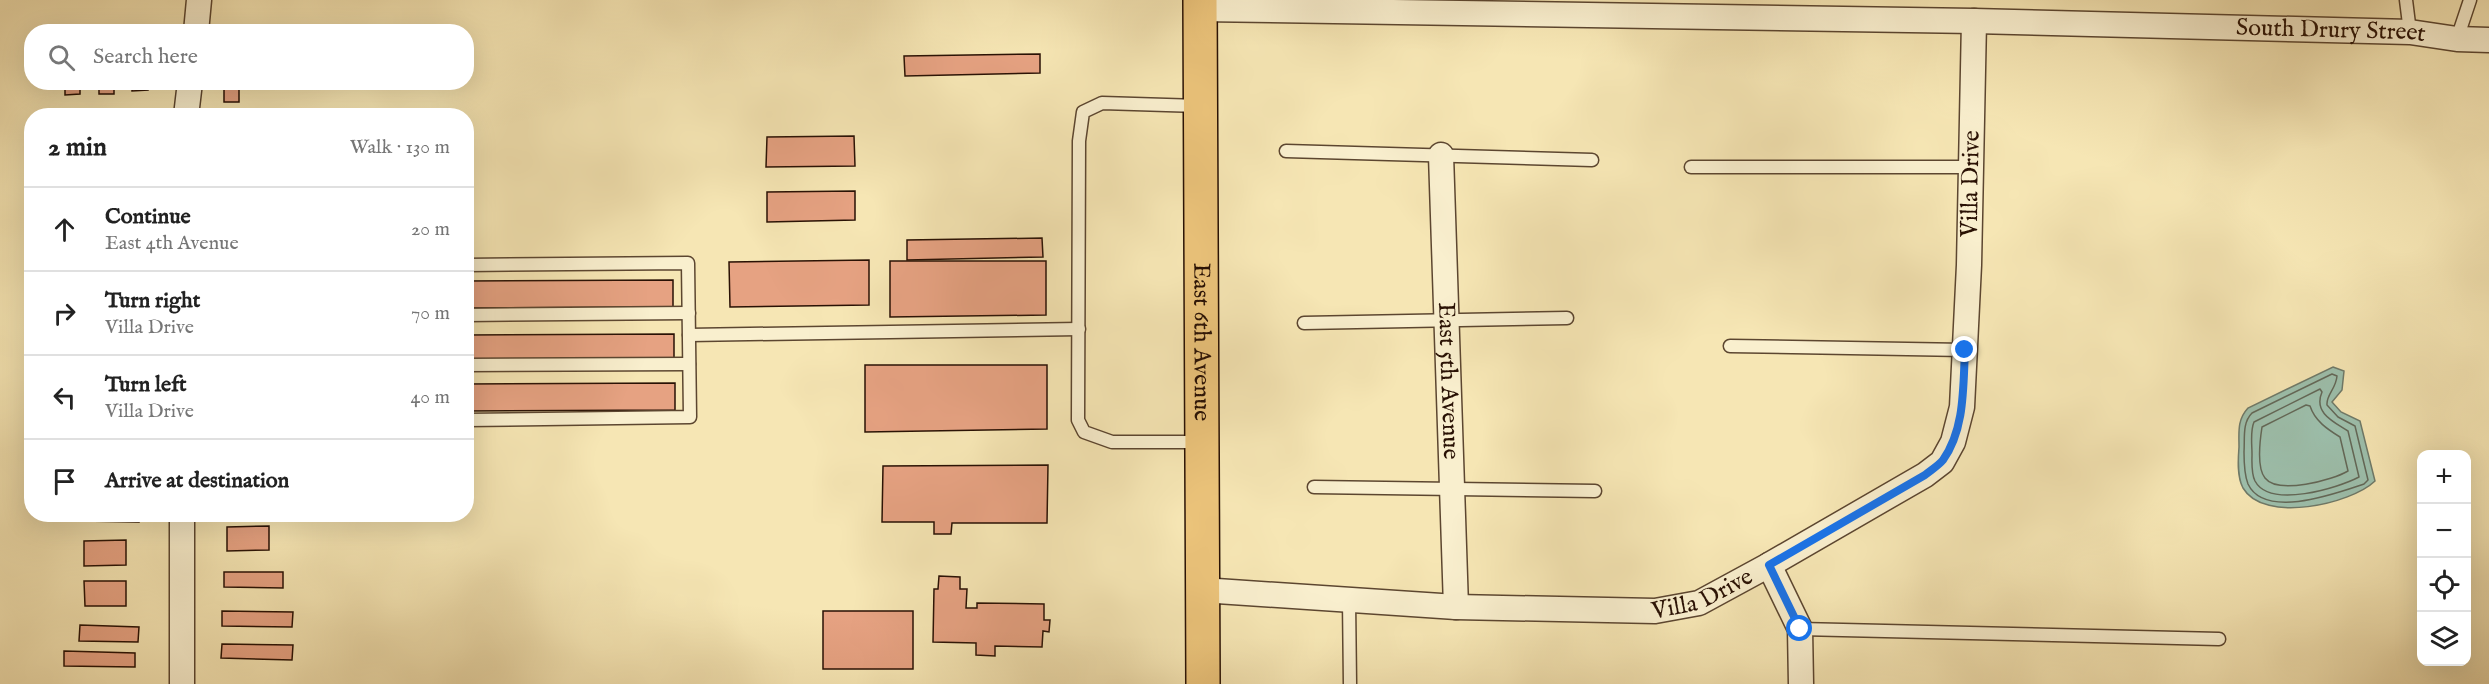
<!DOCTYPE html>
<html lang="en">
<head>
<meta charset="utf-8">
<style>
  :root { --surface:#fff; --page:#f2f2f2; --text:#222; --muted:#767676; --line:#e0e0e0 }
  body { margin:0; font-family:"IM FELL English",serif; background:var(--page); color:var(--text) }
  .controls { position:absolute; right:18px; bottom:18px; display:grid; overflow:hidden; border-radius:12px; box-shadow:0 6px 24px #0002 }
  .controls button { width:54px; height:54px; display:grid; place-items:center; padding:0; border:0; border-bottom:2px solid var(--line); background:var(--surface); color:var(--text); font:30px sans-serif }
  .stop { position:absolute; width:18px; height:18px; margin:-14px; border:4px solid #1a73e8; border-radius:50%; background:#fff }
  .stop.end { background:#1a73e8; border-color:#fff; box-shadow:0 2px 6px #0008 }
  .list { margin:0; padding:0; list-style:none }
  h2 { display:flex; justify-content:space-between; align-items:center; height:78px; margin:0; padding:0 24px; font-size:26px }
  h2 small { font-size:20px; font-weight:400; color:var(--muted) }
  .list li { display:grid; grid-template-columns:39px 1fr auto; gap:18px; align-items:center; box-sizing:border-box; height:84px; padding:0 24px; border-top:2px solid var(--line) }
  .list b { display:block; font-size:22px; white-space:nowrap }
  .list p { margin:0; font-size:20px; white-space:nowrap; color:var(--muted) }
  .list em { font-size:20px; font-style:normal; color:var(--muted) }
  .icon { flex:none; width:33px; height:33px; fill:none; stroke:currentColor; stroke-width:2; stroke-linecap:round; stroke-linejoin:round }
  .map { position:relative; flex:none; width:2489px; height:684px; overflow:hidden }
  .search { position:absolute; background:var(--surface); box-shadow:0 6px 24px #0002; left:24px; top:24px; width:450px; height:66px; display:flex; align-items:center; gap:15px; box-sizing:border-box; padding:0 21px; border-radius:24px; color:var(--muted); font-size:22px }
  .panel { position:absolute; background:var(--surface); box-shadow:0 6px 24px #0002; left:24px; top:108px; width:450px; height:414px; border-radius:24px }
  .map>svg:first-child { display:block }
  .water { fill:#9dc0ad; stroke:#6f7a69; stroke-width:1.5 }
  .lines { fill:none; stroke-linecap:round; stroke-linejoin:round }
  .shore { stroke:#636858; stroke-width:1.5 }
  .building { fill:#e6a282; stroke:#291104; stroke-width:1.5 }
  .service-casing { stroke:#5c4630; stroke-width:15 }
  .minor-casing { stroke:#5c4630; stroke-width:27 }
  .primary-casing { stroke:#291104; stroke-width:36 }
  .service { stroke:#f9efce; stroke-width:12 }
  .minor { stroke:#f9efce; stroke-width:24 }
  .primary { stroke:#ebc37a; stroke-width:33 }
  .route { stroke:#1a73e8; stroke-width:8 }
  .labels { text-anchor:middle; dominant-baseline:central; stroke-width:5; stroke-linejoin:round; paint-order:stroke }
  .street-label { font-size:24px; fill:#291104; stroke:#f9efce }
</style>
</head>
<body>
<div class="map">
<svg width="2489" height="684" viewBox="0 0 2489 684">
  <rect width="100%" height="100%" fill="#f6e6b4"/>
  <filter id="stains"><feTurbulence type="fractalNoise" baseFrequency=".00333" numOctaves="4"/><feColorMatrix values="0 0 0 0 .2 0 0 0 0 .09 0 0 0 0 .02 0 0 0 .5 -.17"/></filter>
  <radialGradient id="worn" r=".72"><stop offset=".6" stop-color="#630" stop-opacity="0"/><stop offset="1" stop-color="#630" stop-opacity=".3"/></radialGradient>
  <path class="water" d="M 2333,367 L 2344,371 L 2342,390 L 2332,402 L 2341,412 L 2360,421 L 2375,481 C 2351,504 2264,524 2243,488 C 2237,477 2238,460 2239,447 C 2239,432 2237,420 2248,408 Z"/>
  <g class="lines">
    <g class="shore">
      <path d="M 2332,374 L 2337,376 C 2336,389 2326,395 2327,405 L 2338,417 L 2355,426 L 2368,480 L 2364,484 C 2337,493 2265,520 2248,484 C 2244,474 2244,462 2244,452 C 2245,438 2242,423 2252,413 Z"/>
      <path d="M 2320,389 L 2322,392 C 2313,413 2334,422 2348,431 L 2359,477 C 2338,488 2270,509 2255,481 C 2251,473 2252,462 2252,454 C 2252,444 2250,431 2254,422 Z"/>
      <path d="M 2306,405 L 2310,406 C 2315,421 2327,429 2340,437 L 2348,471 C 2333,480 2278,495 2265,478 C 2256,467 2260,440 2262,427 Z"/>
    </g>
  </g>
  <g class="building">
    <path d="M 1040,54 L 1040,73 L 905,76 L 904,56 Z"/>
    <path d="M 65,82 L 80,82 L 80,94 L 65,95 Z"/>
    <rect x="99" y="82" width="15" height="12"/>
    <path d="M 132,82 L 147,82 L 148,90 L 132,91 Z"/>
    <rect x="224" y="82" width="15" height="20"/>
    <path d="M 854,136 L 855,166 L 766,167 L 767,137 Z"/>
    <path d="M 855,191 L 855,220 L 767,222 L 767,192 Z"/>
    <path d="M 1042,238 L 1043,257 L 907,260 L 907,240 Z"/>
    <path d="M 869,260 L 869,305 L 730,307 L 729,262 Z"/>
    <path d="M 890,261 L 1046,261 L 1046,315 L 890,317 Z"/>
    <path d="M 673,280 L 673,307 L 466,308 L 466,281 Z"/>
    <path d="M 674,334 L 674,362 L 466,362 L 466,335 Z"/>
    <path d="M 865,365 L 1047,365 L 1047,429 L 865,432 Z"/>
    <path d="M 675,383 L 675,410 L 466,411 L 466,384 Z"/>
    <path d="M 1048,465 L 1047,523 L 952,523 L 951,534 L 934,534 L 934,522 L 882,522 L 883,466 Z"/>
    <path d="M 80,514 L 139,514 L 139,522 L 80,521 Z"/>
    <path d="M 269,526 L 269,550 L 227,551 L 227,527 Z"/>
    <path d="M 126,540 L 126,565 L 84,566 L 84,541 Z"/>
    <path d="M 224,572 L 283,572 L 283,588 L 224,587 Z"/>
    <path d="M 939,576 L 960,577 L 960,589 L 967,589 L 966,608 L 977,608 L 977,603 L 1044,604 L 1044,620 L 1050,620 L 1049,632 L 1043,631 L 1042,647 L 995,646 L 995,656 L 976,655 L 976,643 L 933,642 L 934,589 L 938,589 Z"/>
    <path d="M 84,581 L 126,581 L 126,606 L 85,606 Z"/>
    <path d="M 222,611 L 293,612 L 292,627 L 222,626 Z"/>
    <rect x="823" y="611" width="90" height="58"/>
    <path d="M 80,625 L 139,627 L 138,642 L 79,641 Z"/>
    <path d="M 222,644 L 293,645 L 292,660 L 221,658 Z"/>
    <path d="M 64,651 L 135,653 L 135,667 L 64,666 Z"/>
  </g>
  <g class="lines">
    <g class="service-casing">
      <g id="service">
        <path d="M 2406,0 L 2410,32"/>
        <path d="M 2457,39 L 2470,0"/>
        <path d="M 1199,106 L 1102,103 L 1083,112 L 1079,141 L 1078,420 L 1084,432 L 1112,442 L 1201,442"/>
        <path d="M 1286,151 L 1592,160"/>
        <path d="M 1691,167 L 1971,167"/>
        <path d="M 466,265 L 688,263 L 690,417 L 466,420"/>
        <path d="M 466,315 L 689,313"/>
        <path d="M 1304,323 L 1567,318"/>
        <path d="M 689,335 L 1079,329"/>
        <path d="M 1730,346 L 1965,350"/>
        <path d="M 466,365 L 689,364"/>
        <path d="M 1314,487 L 1595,491"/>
        <path d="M 1349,600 L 1350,684"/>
        <path d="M 1800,629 L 2219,639"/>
      </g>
    </g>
    <g class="minor-casing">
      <g id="minor">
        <path id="s1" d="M 1200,9 L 1974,21 L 2410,32 L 2457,39 L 2489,40"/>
        <path d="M 196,32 L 199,0"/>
        <path d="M 186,116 L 190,82"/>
        <path id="s2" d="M 1441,155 L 1456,607"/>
        <path d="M 182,514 L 182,684"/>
        <path d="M 1769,565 L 1800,629 L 1801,684"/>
        <path id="s3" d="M 1202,590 L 1456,607 L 1655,611 L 1699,603 L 1769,565 L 1925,475 L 1942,462 L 1953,442 L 1962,407 L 1969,265 L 1974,21"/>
      </g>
    </g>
    <g class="primary-casing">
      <g id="primary">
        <path id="s4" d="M 1200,0 L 1203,684"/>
      </g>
    </g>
    <use href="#service" class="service"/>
    <use href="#minor" class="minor"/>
    <use href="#primary" class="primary"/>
  </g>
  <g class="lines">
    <path class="route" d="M 1800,629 L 1769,565 L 1925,475 C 1931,470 1938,466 1943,460 C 1965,429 1963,387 1965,350"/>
  </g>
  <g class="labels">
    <g class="street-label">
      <text stroke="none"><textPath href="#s1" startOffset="1131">South Drury Street</textPath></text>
      <text stroke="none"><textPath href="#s3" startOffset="1062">Villa Drive</textPath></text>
      <text stroke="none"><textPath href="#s4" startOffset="342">East 6th Avenue</textPath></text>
      <text stroke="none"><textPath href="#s2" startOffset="226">East 5th Avenue</textPath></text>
      <text stroke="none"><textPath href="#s3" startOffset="504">Villa Drive</textPath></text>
    </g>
  </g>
  <rect width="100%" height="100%" filter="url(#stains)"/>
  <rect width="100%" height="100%" fill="url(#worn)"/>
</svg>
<div class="controls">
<button>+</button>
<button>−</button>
<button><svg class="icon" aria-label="locate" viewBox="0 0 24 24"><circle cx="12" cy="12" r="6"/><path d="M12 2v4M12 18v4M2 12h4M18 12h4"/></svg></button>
<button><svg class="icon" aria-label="layers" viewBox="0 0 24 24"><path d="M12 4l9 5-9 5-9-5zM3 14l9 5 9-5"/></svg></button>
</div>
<div class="stop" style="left:1800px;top:629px"></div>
<div class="stop end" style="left:1965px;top:350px"></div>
<div class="search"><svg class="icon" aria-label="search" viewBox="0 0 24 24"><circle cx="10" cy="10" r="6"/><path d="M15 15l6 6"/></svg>Search here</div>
<section class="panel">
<h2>2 min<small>Walk · 130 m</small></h2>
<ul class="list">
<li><svg class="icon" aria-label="ahead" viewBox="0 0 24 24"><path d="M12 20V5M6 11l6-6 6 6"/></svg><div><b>Continue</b><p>East 4th Avenue</p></div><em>20 m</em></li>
<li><svg class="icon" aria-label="right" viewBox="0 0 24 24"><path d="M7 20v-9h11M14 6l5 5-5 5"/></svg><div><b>Turn right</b><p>Villa Drive</p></div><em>70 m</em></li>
<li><svg class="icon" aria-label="left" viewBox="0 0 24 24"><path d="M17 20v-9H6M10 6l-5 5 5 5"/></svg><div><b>Turn left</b><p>Villa Drive</p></div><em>40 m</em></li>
<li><svg class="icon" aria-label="arrive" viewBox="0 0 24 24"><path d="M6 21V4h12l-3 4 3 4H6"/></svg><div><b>Arrive at destination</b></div></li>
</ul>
</section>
</div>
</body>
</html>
